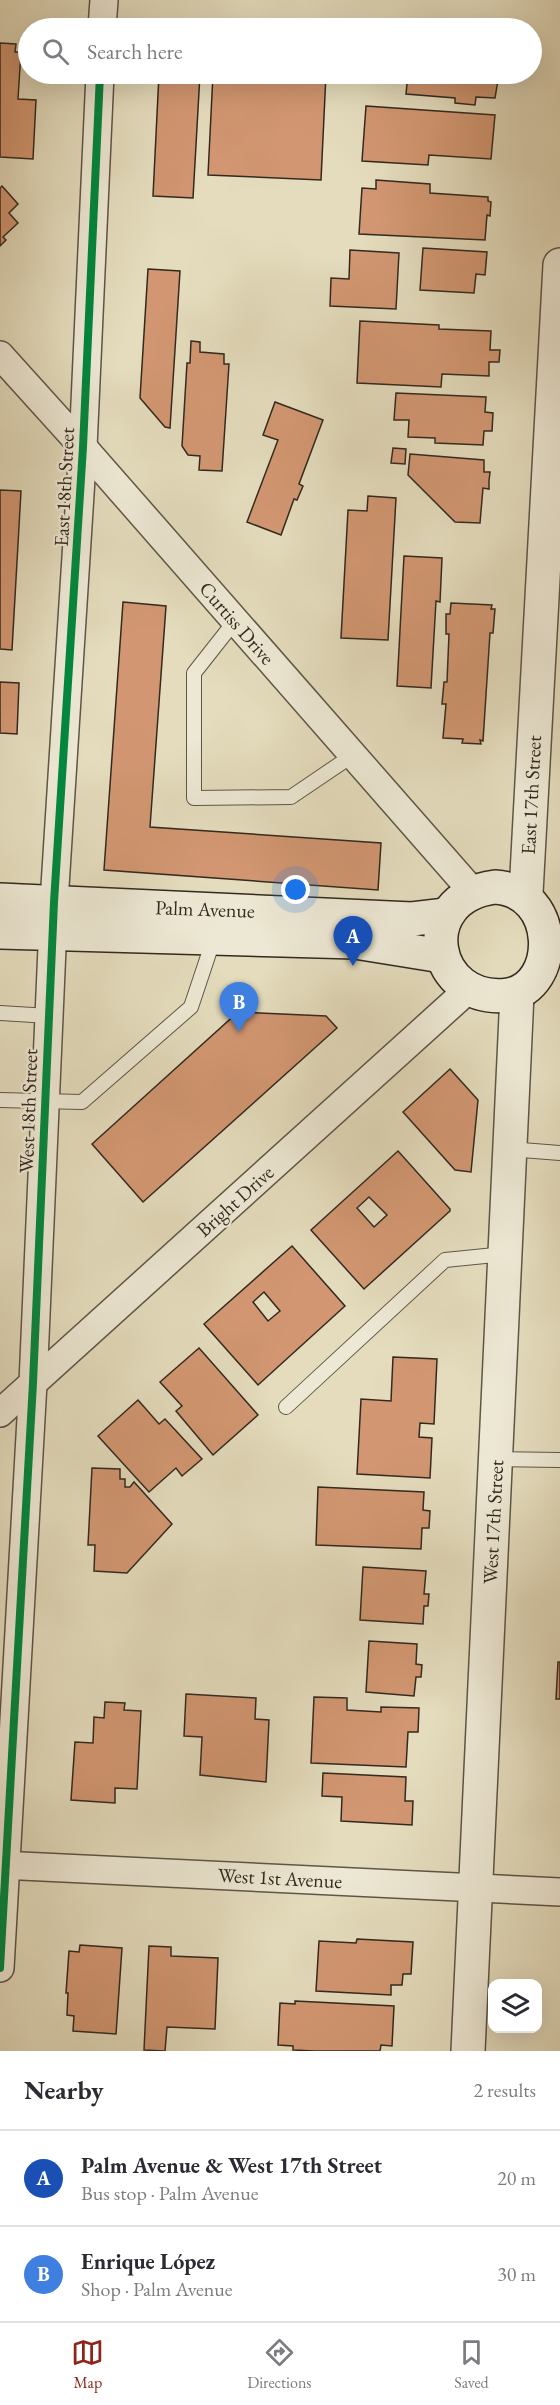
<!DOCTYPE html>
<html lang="en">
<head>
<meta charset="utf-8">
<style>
  :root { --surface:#fff; --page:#f2f2f3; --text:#2b2b33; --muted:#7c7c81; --line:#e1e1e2; --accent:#8f2418 }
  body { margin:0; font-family:"EB Garamond",serif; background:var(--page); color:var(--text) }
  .controls { position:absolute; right:18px; bottom:18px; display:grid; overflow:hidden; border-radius:12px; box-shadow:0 6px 24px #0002 }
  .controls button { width:54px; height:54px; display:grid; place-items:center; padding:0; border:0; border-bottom:2px solid var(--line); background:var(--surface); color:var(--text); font:30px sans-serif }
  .you { position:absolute; left:296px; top:890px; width:21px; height:21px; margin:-15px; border:4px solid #fff; border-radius:50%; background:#1a73e8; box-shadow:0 0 0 9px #1a73e833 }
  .badge { display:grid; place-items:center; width:39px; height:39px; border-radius:50%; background:var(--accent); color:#fff; font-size:20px; font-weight:700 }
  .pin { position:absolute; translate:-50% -50px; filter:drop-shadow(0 2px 3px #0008) }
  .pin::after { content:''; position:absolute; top:32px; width:21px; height:18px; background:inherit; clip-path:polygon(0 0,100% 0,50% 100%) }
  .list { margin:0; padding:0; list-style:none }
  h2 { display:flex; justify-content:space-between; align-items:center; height:78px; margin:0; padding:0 24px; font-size:26px }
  h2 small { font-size:20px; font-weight:400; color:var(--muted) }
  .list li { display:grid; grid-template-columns:39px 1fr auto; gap:18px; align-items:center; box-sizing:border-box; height:96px; padding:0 24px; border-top:2px solid var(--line) }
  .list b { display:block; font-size:22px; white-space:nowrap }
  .list p { margin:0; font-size:20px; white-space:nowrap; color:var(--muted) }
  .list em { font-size:20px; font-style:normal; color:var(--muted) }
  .icon { flex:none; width:33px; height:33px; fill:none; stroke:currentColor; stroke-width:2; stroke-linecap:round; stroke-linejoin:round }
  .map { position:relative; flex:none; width:560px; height:2051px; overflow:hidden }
  .search { position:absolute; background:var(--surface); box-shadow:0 6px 24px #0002; left:18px; right:18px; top:18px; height:66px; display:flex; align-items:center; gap:15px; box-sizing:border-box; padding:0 21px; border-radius:33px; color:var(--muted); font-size:22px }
  .sheet { height:270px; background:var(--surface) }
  nav { display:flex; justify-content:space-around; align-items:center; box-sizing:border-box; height:84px; border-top:2px solid var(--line); background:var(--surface); font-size:16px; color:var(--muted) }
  nav a { display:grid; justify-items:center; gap:3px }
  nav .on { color:var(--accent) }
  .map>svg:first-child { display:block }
  .building { fill:#d29772; stroke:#322920; stroke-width:1.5; fill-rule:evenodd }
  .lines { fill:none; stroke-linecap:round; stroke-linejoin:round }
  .service-casing { stroke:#5e5647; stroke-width:16 }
  .minor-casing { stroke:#5e5647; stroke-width:30 }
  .tertiary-casing { stroke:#5e5647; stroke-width:36 }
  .secondary-casing { stroke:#322920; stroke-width:36 }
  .service { stroke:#ede8d4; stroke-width:14 }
  .minor { stroke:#ede8d4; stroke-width:27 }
  .tertiary { stroke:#ede8d4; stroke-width:33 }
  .secondary { stroke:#ede8d4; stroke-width:33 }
  .cycleway-casing { stroke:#ede8d4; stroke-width:11 }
  .cycleway { stroke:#00873e; stroke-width:8 }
  .labels { text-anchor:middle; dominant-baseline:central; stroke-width:4.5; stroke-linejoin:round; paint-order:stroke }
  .street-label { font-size:20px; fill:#322920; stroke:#ede8d4 }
</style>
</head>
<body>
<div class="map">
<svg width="560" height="2051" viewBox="0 0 560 2051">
  <rect width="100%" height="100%" fill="#e4dcbd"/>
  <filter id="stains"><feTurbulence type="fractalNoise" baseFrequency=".00333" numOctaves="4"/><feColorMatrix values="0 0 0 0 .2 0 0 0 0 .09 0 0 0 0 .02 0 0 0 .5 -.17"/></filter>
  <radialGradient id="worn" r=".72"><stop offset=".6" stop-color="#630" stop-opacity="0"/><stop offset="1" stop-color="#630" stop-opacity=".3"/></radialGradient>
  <g class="building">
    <path d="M 0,43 L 16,44 L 15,52 L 21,52 L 18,99 L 36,100 L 33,159 L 0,157 Z"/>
    <path d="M 159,74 L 200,74 L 193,198 L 153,196 Z"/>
    <path d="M 213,74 L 326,74 L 321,180 L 208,175 Z"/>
    <path d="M 408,74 L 499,74 L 495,98 L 476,97 L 475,105 L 455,103 L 455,98 L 406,94 Z"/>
    <path d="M 366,106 L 495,115 L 491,159 L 429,155 L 428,165 L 362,161 Z"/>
    <path d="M 376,180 L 430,184 L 430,193 L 488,197 L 488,201 L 491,202 L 490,216 L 487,215 L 485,240 L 359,234 L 362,188 L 376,189 Z"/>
    <path d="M 2,186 L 18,204 L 9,213 L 18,223 L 3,237 L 6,240 L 0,246 L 0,188 Z"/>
    <path d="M 423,248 L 487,252 L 485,275 L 476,274 L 474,293 L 420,290 Z"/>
    <path d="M 350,250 L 399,253 L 396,309 L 330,306 L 331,278 L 349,279 Z"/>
    <path d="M 148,269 L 180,271 L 170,428 L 165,427 L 140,398 Z"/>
    <path d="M 360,321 L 439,325 L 439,329 L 491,331 L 490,350 L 500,350 L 499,362 L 489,362 L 489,376 L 442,374 L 441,387 L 357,383 Z"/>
    <path d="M 191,341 L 200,342 L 200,352 L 224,354 L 224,364 L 229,364 L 222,471 L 199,470 L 200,456 L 188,455 L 182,446 L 187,363 L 190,363 Z"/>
    <path d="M 396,393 L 486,397 L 485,412 L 493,413 L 492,431 L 484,431 L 483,445 L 435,443 L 435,438 L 408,437 L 409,420 L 394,420 Z"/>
    <path d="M 275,402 L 323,420 L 299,484 L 303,486 L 297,500 L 294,499 L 281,535 L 247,522 L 278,440 L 263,435 Z"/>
    <path d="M 393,448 L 406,449 L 405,464 L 391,463 Z"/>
    <path d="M 410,454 L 484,460 L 484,472 L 490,472 L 489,481 L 489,489 L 483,488 L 480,523 L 455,522 L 408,475 Z"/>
    <path d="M 0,490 L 21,491 L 12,650 L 0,649 Z"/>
    <path d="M 368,496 L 396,498 L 388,640 L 341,638 L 348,510 L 367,511 Z"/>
    <path d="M 404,556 L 442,558 L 440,602 L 436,601 L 431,688 L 397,686 Z"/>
    <path d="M 123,602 L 166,606 L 150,827 L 381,843 L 378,890 L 104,870 Z"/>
    <path d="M 451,603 L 492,605 L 491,609 L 495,609 L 493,633 L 490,633 L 483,741 L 480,740 L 481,744 L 462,743 L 463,739 L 443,738 L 446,704 L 442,704 L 444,682 L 447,682 L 449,634 L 446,634 L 446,614 L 450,614 Z"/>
    <path d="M 0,682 L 19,683 L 17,734 L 0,733 Z"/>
    <path d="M 238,1012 L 326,1016 L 337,1028 L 143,1202 L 92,1144 Z"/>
    <path d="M 450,1069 L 478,1100 L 471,1172 L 455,1170 L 403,1112 Z"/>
    <path d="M 398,1151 L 450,1209 L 450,1211 L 364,1289 L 311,1230 ZM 369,1197 L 387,1215 L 374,1227 L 357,1208 Z"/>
    <path d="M 292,1246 L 345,1306 L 258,1385 L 204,1324 ZM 264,1292 L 280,1311 L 268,1321 L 253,1302 Z"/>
    <path d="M 199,1348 L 258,1415 L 213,1455 L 176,1411 L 182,1406 L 160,1382 Z"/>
    <path d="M 393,1357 L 437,1359 L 434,1424 L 420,1423 L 419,1437 L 432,1438 L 430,1478 L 357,1474 L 361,1399 L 391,1401 Z"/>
    <path d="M 138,1400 L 159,1424 L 165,1419 L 202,1459 L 182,1476 L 176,1468 L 149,1492 L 98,1436 Z"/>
    <path d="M 92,1468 L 120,1469 L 120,1479 L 125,1479 L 125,1487 L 130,1487 L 134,1482 L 172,1524 L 127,1573 L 94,1571 L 95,1545 L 88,1545 Z"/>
    <path d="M 318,1487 L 424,1492 L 423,1510 L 430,1511 L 429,1528 L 422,1528 L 421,1549 L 316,1545 Z"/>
    <path d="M 363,1567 L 426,1571 L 424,1594 L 429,1594 L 428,1606 L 424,1606 L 423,1624 L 360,1620 Z"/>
    <path d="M 369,1641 L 417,1644 L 416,1664 L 422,1665 L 421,1677 L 416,1677 L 414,1696 L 366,1692 Z"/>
    <path d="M 558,1662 L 560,1662 L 560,1699 L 556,1699 Z"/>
    <path d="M 186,1694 L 256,1698 L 255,1719 L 269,1720 L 266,1782 L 200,1775 L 202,1737 L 184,1736 Z"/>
    <path d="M 314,1697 L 347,1698 L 347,1710 L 381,1712 L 381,1707 L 419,1708 L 418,1732 L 408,1732 L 406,1767 L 311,1763 Z"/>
    <path d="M 105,1702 L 125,1703 L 124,1710 L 141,1711 L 137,1789 L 115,1788 L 115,1803 L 71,1800 L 75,1742 L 93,1743 L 94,1717 L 104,1718 Z"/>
    <path d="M 323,1773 L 406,1777 L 405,1801 L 413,1801 L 412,1825 L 341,1821 L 342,1797 L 322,1796 Z"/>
    <path d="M 357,1939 L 413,1942 L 411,1974 L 403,1974 L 402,1985 L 391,1985 L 391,1995 L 316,1991 L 319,1941 L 356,1943 Z"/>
    <path d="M 80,1945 L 122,1948 L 116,2034 L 73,2031 L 74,2016 L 67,2015 L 68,1993 L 66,1993 L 69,1951 L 79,1952 Z"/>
    <path d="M 149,1946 L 171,1947 L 171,1956 L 218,1958 L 215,2029 L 167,2027 L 165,2051 L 144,2050 Z"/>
    <path d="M 295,2001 L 394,2006 L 392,2046 L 381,2045 L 380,2051 L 315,2051 L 293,2050 L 293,2046 L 278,2045 L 280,2003 L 295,2004 Z"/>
  </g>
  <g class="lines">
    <g class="service-casing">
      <g id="service">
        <path d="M 235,621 L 194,673 L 194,798 L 291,797 L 353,755"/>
        <path d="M 0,1013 L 49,1016"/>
        <path d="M 0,1100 L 82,1102 L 191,1007 L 214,938"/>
        <path d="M 509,1149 L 560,1153"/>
        <path d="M 286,1407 L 445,1260 L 505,1254"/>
        <path d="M 496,1459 L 560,1460"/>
      </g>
    </g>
    <g class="minor-casing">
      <g id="minor">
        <path d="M 102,28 L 104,0"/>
        <path d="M 0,355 L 83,447 L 473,892"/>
        <path d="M 0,1413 L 470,988"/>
        <path d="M 0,1865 L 560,1892"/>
        <path d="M 0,1968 L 33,1383 L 54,902 L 83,447 L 100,74"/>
      </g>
    </g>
    <g class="tertiary-casing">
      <g id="tertiary">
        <path d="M 526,893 L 560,265"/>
        <path d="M 468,2051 L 517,994"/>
      </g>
    </g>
    <g class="secondary-casing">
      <g id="secondary">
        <path d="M 495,887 C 560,891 560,987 508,995 C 432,1005 411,898 495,887 Z"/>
        <path d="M 0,900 L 412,919 L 446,915"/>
        <path d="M 0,932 L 355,942 L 442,956"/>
      </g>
    </g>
    <use href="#service" class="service"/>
    <use href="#minor" class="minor"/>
    <use href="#tertiary" class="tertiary"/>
    <use href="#secondary" class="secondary"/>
    <g class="cycleway-casing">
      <path id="cycleway" d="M 0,1968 L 33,1383 L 54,902 L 83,447 L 100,74"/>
    </g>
    <use href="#cycleway" class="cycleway"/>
  </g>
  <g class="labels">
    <g class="street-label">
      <text transform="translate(64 487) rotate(-87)">East 18th Street</text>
      <text transform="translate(237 623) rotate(49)">Curtiss Drive</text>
      <text transform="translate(531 795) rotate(-87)">East 17th Street</text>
      <text transform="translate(205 909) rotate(2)">Palm Avenue</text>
      <text transform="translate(28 1111) rotate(-88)">West 18th Street</text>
      <text transform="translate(235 1201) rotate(-42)">Bright Drive</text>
      <text transform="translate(493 1522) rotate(-87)">West 17th Street</text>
      <text transform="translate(280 1878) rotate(3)">West 1st Avenue</text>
    </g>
  </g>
  <rect width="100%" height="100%" filter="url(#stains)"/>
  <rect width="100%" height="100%" fill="url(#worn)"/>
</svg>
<div class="controls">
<button><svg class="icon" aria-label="layers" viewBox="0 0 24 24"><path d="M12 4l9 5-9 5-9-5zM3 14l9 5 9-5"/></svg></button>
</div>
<div class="you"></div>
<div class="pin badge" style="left:353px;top:966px;background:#1a4fb4">A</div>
<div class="pin badge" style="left:239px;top:1032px;background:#3f7fe0">B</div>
<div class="search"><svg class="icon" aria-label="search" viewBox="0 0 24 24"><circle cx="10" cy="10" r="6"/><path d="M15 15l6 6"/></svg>Search here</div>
</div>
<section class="sheet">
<h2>Nearby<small>2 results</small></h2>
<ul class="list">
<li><span class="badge" style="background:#1a4fb4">A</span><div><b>Palm Avenue &amp; West 17th Street</b><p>Bus stop · Palm Avenue</p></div><em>20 m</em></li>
<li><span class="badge" style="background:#3f7fe0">B</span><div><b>Enrique López</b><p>Shop · Palm Avenue</p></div><em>30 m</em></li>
</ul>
</section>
<nav>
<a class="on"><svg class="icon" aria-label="map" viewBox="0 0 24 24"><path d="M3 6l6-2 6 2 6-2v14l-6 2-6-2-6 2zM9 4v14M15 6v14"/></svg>Map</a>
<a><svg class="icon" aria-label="directions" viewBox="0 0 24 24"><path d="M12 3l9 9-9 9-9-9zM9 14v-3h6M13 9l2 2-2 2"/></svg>Directions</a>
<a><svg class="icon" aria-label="saved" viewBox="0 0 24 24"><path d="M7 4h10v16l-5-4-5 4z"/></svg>Saved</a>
</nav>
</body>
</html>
